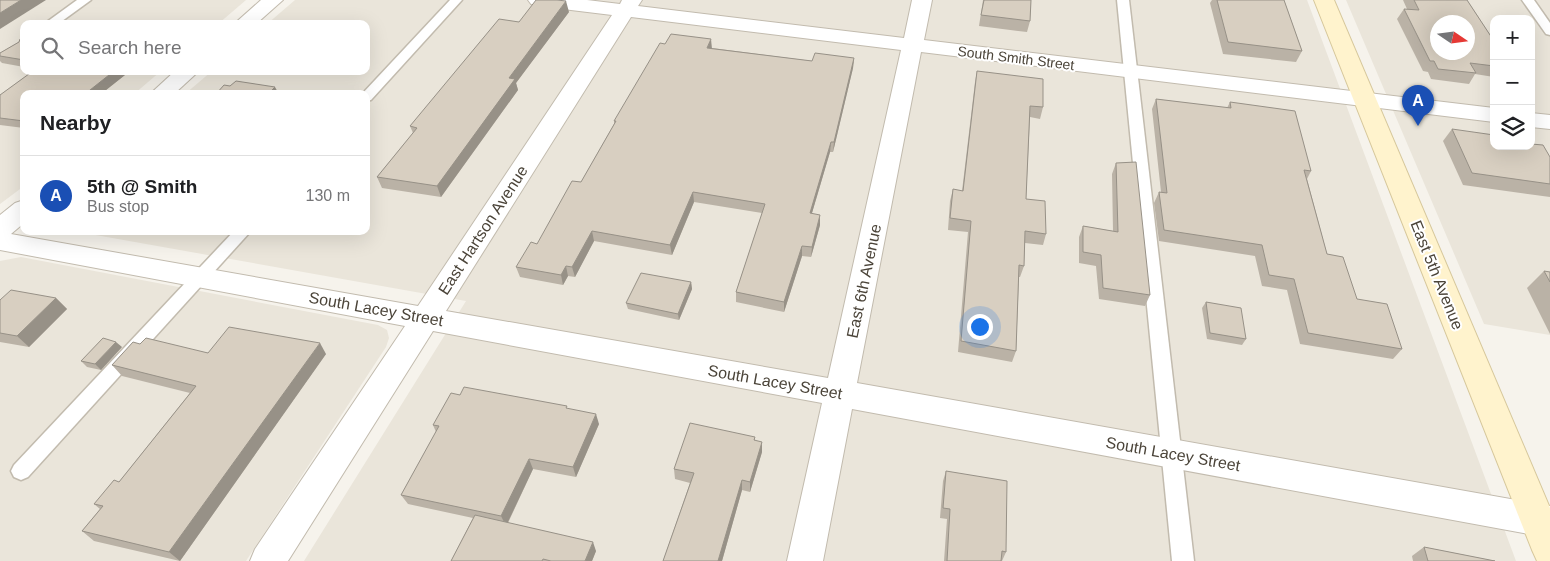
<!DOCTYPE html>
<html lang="en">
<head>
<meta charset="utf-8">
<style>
  :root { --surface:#fff; --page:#f2f2f2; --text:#202124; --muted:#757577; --line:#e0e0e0; --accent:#ea580c }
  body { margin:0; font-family:Helvetica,sans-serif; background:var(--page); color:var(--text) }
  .controls { position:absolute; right:15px; top:15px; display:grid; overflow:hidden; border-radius:10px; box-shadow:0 5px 20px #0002 }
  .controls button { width:45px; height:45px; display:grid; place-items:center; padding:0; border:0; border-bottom:1px solid var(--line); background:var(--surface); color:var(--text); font:25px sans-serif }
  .compass { position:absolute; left:1430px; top:15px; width:45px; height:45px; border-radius:50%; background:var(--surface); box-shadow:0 5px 20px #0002; rotate:103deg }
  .you { position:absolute; left:979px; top:326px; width:18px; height:18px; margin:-12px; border:4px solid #fff; border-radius:50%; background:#1a73e8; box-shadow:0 0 0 8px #1a73e833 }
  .badge { display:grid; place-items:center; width:32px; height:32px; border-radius:50%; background:var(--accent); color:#fff; font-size:16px; font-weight:700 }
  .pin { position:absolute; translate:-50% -41px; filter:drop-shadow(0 1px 2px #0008) }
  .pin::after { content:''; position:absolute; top:26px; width:18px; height:15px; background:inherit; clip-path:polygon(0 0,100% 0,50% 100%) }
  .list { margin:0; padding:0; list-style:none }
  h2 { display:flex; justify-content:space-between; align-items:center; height:65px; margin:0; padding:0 20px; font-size:21px }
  h2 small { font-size:16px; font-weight:400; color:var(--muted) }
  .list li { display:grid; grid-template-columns:32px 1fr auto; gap:15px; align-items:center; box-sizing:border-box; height:80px; padding:0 20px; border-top:1px solid var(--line) }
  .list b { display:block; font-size:19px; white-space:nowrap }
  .list p { margin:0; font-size:16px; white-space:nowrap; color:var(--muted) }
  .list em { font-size:16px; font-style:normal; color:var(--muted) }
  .icon { flex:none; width:28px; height:28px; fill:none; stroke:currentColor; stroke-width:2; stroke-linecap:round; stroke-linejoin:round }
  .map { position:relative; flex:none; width:1550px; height:561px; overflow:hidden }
  .search { position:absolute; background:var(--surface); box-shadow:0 5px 20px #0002; left:20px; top:20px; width:350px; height:55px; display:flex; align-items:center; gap:12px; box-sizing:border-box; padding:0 18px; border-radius:10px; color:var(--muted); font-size:19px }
  .panel { position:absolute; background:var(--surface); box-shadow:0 5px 20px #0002; left:20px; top:90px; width:350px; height:145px; border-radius:10px }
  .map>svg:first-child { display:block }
  .residential { fill:#eae5da; fill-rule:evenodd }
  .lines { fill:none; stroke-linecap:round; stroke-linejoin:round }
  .lane-casing { stroke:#c2bbae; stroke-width:3 }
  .street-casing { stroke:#c2bbae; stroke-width:2 }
  .secondary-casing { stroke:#d6c79b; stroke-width:2 }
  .lane { fill:#fff; fill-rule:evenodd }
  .street { fill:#fff; fill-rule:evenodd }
  .secondary { fill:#fff3cd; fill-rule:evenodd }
  .wall { fill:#bab2a6 }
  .shaded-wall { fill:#979187 }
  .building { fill:#d8cfc1; stroke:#979187; fill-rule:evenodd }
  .labels { text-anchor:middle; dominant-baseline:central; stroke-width:4; stroke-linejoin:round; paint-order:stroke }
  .far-street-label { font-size:14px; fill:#4b4439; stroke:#fff }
  .street-label { font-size:16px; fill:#4b4439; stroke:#fff }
</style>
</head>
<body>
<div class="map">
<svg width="1550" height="561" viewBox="0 0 1550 561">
  <rect width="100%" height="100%" fill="#f6f3ec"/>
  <g class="residential">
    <path d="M 0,0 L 246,0 L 218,24 L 24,24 L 24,71 L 161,71 L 134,94 L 24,94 L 24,186 L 0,204 Z"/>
    <path d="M 295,0 L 1307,0 L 1516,561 L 304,561 L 466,301 L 73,231 L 366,231 L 366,94 L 185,94 L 212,71 L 366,71 L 366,24 L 267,24 Z"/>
    <path d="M 1346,0 L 1550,0 L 1550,335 L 1484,324 ZM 1494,19 L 1531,19 L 1531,146 L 1494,146 ZM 1438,22 L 1468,22 L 1468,52 L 1438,52 Z"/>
    <path d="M 21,257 L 378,325 L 387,330 L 389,338 L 386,347 L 246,561 L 0,561 L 0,261 Z"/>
  </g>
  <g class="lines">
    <g class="lane-casing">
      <g id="lane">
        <path d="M 77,0 L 91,0 L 58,24 L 44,24 Z"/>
        <path d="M 450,0 L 462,0 L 371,100 L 366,101 L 366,94 L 362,94 Z"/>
        <path d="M 1117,0 L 1129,0 L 1194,561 L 1172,561 Z"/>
        <path d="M 1522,0 L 1534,0 L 1550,23 L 1550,35 L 1546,34 Z"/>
        <path d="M 234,231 L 251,231 L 28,477 L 21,480 L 14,477 L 11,471 L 14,465 Z"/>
      </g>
    </g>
    <g class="street-casing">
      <g id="street">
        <path d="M 261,0 L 283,0 L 256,24 L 234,24 Z"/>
        <path d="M 528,0 L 587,0 L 620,4 L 622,0 L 642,0 L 638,6 L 904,38 L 912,0 L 932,0 L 924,40 L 1494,108 L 1494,122 L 921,52 L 857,383 L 1550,506 L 1550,538 L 852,409 L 823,561 L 787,561 L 822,403 L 433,331 L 288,561 L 250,561 L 255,549 L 405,326 L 0,250 L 0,215 L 15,203 L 24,200 L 24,223 L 11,234 L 418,306 L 612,15 L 538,6 L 531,4 ZM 631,17 L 901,50 L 828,378 L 446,311 Z"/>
        <path d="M 175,71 L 199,71 L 174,94 L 150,94 Z"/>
        <path d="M 1531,113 L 1550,115 L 1550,129 L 1531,127 Z"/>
      </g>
    </g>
    <g class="secondary-casing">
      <path id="secondary" d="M 1314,0 L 1334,0 L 1550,508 L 1550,561 L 1537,561 L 1532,550 Z"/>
    </g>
    <use href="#lane" class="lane"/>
    <use href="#street" class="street"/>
    <use href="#secondary" class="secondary"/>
  </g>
  <g class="wall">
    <path d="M 983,0 L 1031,0 L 1030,21 L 1027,32 L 979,26 Z"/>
    <path d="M 1212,0 L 1284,0 L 1302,51 L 1296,62 L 1223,54 L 1210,3 Z"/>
    <path d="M 1403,0 L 1467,0 L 1494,41 L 1494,77 L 1475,74 L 1469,84 L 1431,79 L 1428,72 L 1423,71 L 1397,19 L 1404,9 L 1407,9 Z"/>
    <path d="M 569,12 L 516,83 L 518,90 L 441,197 L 382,188 L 377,177 L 413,133 L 410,126 L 519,22 Z"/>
    <path d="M 24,39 L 24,67 L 2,63 L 0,61 L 0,53 Z"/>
    <path d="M 712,48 L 812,61 L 854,58 L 853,68 L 833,152 L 830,152 L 812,213 L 820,225 L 811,257 L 802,256 L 784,312 L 736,302 L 736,292 L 762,213 L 694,202 L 672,255 L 594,241 L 575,277 L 568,276 L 563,285 L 520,277 L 516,267 L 537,244 L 581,182 L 614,124 L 614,121 Z"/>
    <path d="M 33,71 L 130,71 L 101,94 L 24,94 L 24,128 L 0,125 L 0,95 Z"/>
    <path d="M 977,71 L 1043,107 L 1040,119 L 1030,117 L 1026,199 L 1046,234 L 1043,245 L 1025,243 L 1024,266 L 1020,277 L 1019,277 L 1016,351 L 1012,362 L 958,352 L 968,232 L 948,230 L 950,201 L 953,189 L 962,191 L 975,82 Z"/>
    <path d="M 1156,99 L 1227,108 L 1230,102 L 1311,171 L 1307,179 L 1327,254 L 1357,299 L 1402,349 L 1393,359 L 1300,344 L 1287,290 L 1262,286 L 1255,256 L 1159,241 L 1154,203 L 1159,192 L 1161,192 L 1152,109 Z"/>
    <path d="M 1452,129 L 1550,157 L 1550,197 L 1463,185 L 1443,141 Z"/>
    <path d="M 1116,163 L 1150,295 L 1145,306 L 1099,299 L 1096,266 L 1079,263 L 1079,237 L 1083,226 L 1113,231 L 1112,174 Z"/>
    <path d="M 1544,271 L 1550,272 L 1550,334 L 1527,288 Z"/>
    <path d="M 691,282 L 692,289 L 679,320 L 628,309 L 626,303 Z"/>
    <path d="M 56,298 L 67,309 L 29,347 L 0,342 L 0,300 Z"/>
    <path d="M 1206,302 L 1246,339 L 1242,345 L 1207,339 L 1202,308 Z"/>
    <path d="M 140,344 L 208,353 L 326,354 L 180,561 L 94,541 L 82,531 L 100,509 L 94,504 L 119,482 L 190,393 L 122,376 L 112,365 Z"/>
    <path d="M 122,347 L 101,370 L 87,367 L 81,361 Z"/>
    <path d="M 460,395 L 568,409 L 599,424 L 576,477 L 533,469 L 508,523 L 596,551 L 592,561 L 451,561 L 473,518 L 408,504 L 401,495 L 436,432 L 433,425 Z"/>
    <path d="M 755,437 L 755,441 L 762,452 L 750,492 L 742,490 L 722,561 L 663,561 L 690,483 L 675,479 L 674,469 Z"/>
    <path d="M 946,471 L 1006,552 L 1002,561 L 944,561 L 947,519 L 940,518 L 943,481 Z"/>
    <path d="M 1424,547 L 1495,561 L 1413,561 L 1412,556 Z"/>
  </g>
  <g class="shaded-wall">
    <path d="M 21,0 L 46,0 L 0,29 L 0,13 Z"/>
    <path d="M 566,1 L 569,12 L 516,83 L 518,90 L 441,197 L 437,186 L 509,78 Z"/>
    <path d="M 711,39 L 712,49 L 707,48 Z"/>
    <path d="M 854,58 L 853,68 L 833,152 L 834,142 Z"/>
    <path d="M 114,71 L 130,71 L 101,94 L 85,94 Z"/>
    <path d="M 275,87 L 279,94 L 269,94 L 269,93 Z"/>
    <path d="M 831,142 L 830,152 L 809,223 L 810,213 Z"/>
    <path d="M 693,192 L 694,202 L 672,255 L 670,245 Z"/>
    <path d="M 820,215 L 820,225 L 811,257 L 812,247 Z"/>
    <path d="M 592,231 L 594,241 L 575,277 L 572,267 Z"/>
    <path d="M 802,246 L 802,256 L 784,312 L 784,302 Z"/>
    <path d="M 566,266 L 568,276 L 563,285 L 561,275 Z"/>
    <path d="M 691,282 L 692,289 L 679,320 L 678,314 Z"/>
    <path d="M 56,298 L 67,309 L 29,347 L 17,336 Z"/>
    <path d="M 116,342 L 122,347 L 101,370 L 95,364 Z"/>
    <path d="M 320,343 L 326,354 L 180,561 L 169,552 Z"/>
    <path d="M 596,414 L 599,424 L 576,477 L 573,467 Z"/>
    <path d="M 762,442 L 762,452 L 750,492 L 750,482 Z"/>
    <path d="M 529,459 L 533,469 L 506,526 L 501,516 Z"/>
    <path d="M 742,480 L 742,490 L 722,561 L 718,561 Z"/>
    <path d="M 593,542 L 596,551 L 592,561 L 585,561 Z"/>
  </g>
  <g class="building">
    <path d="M 0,0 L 21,0 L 0,13 Z"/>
    <path d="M 536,0 L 557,0 L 566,1 L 509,78 L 515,79 L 437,186 L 377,177 L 417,128 L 410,126 L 499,19 L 519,22 Z"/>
    <path d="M 984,0 L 1031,0 L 1030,21 L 981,15 Z"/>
    <path d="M 1217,0 L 1284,0 L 1302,51 L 1228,42 Z"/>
    <path d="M 1414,0 L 1467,0 L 1494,41 L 1494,66 L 1470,63 L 1476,73 L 1438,69 L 1434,61 L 1430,61 L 1404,9 L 1419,10 ZM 1438,22 L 1468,22 L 1468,52 L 1438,52 Z"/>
    <path d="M 671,34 L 711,39 L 707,48 L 812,61 L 815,53 L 854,58 L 834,142 L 831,142 L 810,213 L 820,215 L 812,247 L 802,246 L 784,302 L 736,292 L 765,204 L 693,192 L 670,245 L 592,231 L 572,267 L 566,266 L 561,275 L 516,267 L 531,242 L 537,244 L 572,181 L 581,182 L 616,121 L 614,121 L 660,43 L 665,44 Z"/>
    <path d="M 20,39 L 24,39 L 24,60 L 0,56 L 0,53 L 19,42 Z"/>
    <path d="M 33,71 L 114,71 L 85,94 L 70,93 L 69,94 L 24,94 L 24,121 L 0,118 L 0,95 Z"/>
    <path d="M 977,71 L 1043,79 L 1043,107 L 1030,106 L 1026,199 L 1045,201 L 1046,234 L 1025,231 L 1024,266 L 1019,265 L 1016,351 L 961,341 L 971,221 L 950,218 L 953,189 L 963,191 Z"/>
    <path d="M 236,81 L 275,87 L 269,93 L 275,93 L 216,94 L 224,85 L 230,86 Z"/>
    <path d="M 1156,99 L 1231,108 L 1230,102 L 1295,111 L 1311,171 L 1304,170 L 1327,254 L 1343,257 L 1357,299 L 1387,304 L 1402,349 L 1308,333 L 1294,279 L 1269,275 L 1262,245 L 1164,230 L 1159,192 L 1167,193 Z"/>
    <path d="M 1452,129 L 1494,135 L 1494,146 L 1531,146 L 1531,144 L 1543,145 L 1550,157 L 1550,184 L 1472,173 Z"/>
    <path d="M 1136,162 L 1150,295 L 1103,288 L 1101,255 L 1083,252 L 1083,226 L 1118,232 L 1116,163 Z"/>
    <path d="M 1544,271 L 1550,272 L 1550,282 Z"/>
    <path d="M 641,273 L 691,282 L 678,314 L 626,303 Z"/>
    <path d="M 11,290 L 56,298 L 17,336 L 0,333 L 0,300 Z"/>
    <path d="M 1206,302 L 1241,308 L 1246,339 L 1210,333 Z"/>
    <path d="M 229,327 L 320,343 L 169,552 L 82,531 L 103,506 L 94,504 L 114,480 L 119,482 L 196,386 L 112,365 L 133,342 L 140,344 L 146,338 L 208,353 Z"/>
    <path d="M 103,338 L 116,342 L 95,364 L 81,361 Z"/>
    <path d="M 464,387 L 567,406 L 566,408 L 596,414 L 573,467 L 529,459 L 501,516 L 401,495 L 439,426 L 433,425 L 451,393 L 460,395 Z"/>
    <path d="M 690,423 L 755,437 L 754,440 L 762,442 L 750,482 L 742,480 L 718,561 L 663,561 L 694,473 L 674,469 Z"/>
    <path d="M 946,471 L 1007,481 L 1006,552 L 1002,551 L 1001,561 L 947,561 L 950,509 L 943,508 Z"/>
    <path d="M 475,515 L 593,542 L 585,561 L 551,561 L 543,559 L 542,561 L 451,561 Z"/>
    <path d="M 1424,547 L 1495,561 L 1428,561 Z"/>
  </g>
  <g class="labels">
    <g class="far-street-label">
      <text transform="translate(1016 58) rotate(7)">South Smith Street</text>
    </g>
    <g class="street-label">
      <text transform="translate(483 230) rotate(-57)">East Hartson Avenue</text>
      <text transform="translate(1437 275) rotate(68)">East 5th Avenue</text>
      <text transform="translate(864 281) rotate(-78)">East 6th Avenue</text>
      <text transform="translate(376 309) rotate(10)">South Lacey Street</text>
      <text transform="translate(775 382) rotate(10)">South Lacey Street</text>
      <text transform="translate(1173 454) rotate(10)">South Lacey Street</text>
    </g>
  </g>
</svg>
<div class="controls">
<button>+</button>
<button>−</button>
<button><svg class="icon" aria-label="layers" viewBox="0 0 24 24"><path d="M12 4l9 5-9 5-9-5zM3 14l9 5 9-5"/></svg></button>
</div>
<svg class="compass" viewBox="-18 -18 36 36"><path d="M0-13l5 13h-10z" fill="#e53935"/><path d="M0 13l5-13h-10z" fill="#757577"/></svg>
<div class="you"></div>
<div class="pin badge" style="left:1418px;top:126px;background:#1a4fb4">A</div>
<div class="search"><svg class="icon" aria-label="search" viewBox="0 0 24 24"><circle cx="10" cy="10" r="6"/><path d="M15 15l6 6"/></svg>Search here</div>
<section class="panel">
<h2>Nearby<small></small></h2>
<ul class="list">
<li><span class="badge" style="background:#1a4fb4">A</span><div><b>5th @ Smith</b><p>Bus stop</p></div><em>130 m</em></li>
</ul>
</section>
</div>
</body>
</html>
